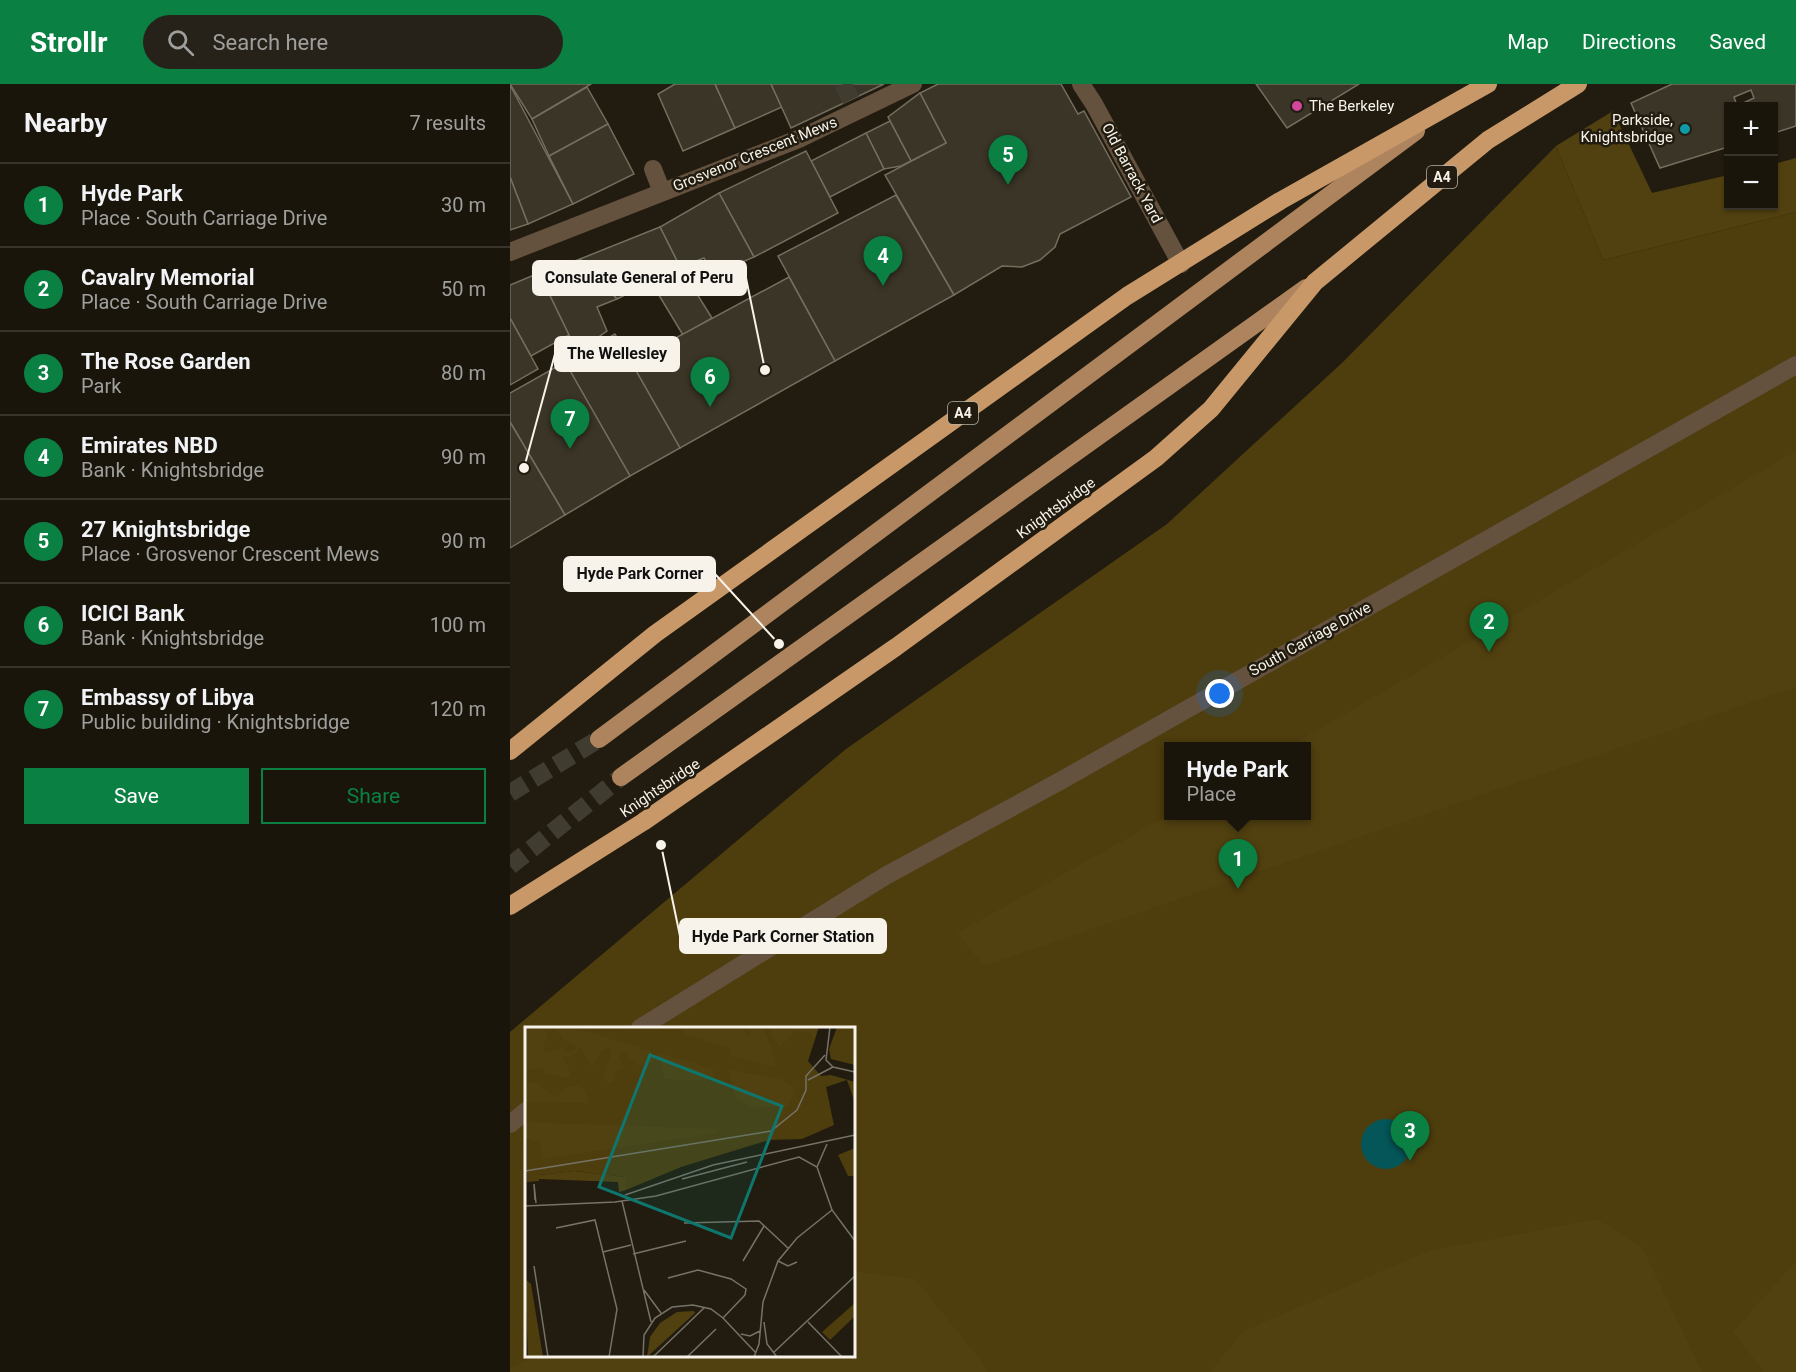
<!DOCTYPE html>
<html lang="en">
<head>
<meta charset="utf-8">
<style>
  :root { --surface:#19150b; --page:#262219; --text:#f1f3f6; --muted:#9f9f9d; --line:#37342c; --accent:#0b8043 }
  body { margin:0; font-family:Roboto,sans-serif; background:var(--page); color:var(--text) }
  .controls { position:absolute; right:18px; top:18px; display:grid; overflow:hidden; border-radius:0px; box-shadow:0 2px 4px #0004 }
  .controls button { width:54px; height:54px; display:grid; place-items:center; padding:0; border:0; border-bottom:2px solid var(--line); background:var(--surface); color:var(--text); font:30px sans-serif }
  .you { position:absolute; left:710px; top:610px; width:21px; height:21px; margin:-15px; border:4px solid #fff; border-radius:50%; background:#1a73e8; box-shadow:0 0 0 9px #1a73e833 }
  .badge { display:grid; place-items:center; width:39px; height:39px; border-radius:50%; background:var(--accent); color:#fff; font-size:20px; font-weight:700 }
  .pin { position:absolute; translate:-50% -50px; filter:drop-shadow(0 2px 3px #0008) }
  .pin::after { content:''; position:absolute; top:32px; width:21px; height:18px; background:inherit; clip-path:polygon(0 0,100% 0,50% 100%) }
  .popup { position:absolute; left:654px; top:658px; width:147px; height:78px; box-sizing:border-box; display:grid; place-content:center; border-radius:0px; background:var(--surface); filter:drop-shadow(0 2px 4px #0005); font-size:20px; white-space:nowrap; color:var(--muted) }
  .popup b { font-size:22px; color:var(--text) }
  .popup::after { content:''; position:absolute; left:50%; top:100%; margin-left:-12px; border:12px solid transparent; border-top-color:var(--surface) }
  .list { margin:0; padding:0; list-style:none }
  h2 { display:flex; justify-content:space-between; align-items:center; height:78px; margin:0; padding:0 24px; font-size:26px }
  h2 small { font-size:20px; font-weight:400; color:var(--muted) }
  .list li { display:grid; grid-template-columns:39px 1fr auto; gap:18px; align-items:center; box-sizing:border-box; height:84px; padding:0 24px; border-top:2px solid var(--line) }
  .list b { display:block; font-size:22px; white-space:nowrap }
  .list p { margin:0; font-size:20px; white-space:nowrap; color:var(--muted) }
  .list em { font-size:20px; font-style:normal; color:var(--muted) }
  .actions { display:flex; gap:12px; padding:18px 24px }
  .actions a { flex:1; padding:14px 0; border:2px solid var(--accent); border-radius:0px; text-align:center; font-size:21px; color:var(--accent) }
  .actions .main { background:var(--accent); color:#fff }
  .icon { flex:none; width:33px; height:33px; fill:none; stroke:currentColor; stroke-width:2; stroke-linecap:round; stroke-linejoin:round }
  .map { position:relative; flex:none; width:1286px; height:1288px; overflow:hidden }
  header { display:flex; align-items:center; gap:36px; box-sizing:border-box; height:84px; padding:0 30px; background:var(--accent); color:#fff }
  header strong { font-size:28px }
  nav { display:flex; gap:33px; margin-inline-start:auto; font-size:21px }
  .search { width:420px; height:54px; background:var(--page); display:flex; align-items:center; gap:15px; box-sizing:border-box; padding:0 21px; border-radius:33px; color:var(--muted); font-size:22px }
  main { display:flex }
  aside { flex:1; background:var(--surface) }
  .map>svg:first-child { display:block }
  .green { fill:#4e3d0d; fill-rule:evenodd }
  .forest { fill:#524110 }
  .water { fill:#045659 }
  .building { fill:#3a3526; stroke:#746e5e; stroke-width:1.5; fill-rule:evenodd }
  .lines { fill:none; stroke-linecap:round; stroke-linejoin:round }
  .minor-tunnel { stroke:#413c30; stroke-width:18; stroke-dasharray:18 9; stroke-linecap:butt }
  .major-tunnel { stroke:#413c30; stroke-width:18; stroke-dasharray:18 9; stroke-linecap:butt }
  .minor { stroke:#64513e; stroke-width:18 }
  .major { stroke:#ad845d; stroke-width:18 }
  .highway { stroke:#c99869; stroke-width:18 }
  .hotel-dot { fill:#d1479c; stroke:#211c0f; stroke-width:2 }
  .culture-dot { fill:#0f9aa8; stroke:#211c0f; stroke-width:2 }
  .labels { text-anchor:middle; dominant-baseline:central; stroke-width:5; stroke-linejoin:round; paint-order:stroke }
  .shield { fill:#211c0f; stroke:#b7b2a8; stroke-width:1.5 }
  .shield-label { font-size:14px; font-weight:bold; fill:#f7f3ea }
  .poi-label { font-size:15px; fill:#f7f3ea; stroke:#211c0f; text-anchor:start }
  .street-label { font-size:15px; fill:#f7f3ea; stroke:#211c0f }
  .inset-road { fill:none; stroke:#777267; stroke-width:1.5 }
  .view { fill:#0f766e; fill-opacity:0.15; stroke:#0f766e; stroke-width:3 }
  .inset-edge { fill:none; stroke:#f7f3ea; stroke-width:3 }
  .leader { fill:none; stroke:#f7f3ea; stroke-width:2 }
  .callout-dot { fill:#f7f3ea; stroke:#211c0f; stroke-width:2 }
  .callout { fill:#f7f3ea; stroke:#f7f3ea; stroke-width:2 }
  .callout-label { font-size:16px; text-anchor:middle; font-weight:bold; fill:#111 }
</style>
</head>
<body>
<header>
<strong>Strollr</strong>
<div class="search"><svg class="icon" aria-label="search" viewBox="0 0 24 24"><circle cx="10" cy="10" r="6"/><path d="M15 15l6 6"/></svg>Search here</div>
<nav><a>Map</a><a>Directions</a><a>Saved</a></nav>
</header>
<main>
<aside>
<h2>Nearby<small>7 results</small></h2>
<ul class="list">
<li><span class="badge">1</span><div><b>Hyde Park</b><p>Place · South Carriage Drive</p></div><em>30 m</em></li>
<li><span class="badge">2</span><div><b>Cavalry Memorial</b><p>Place · South Carriage Drive</p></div><em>50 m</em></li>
<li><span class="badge">3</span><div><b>The Rose Garden</b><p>Park</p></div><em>80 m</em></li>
<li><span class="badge">4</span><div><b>Emirates NBD</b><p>Bank · Knightsbridge</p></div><em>90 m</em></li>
<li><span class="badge">5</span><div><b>27 Knightsbridge</b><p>Place · Grosvenor Crescent Mews</p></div><em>90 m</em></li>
<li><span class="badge">6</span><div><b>ICICI Bank</b><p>Bank · Knightsbridge</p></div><em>100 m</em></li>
<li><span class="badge">7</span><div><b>Embassy of Libya</b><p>Public building · Knightsbridge</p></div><em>120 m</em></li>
</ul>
<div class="actions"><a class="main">Save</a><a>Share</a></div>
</aside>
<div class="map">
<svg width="1286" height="1288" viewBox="0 0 1286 1288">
  <rect width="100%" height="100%" fill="#211c0f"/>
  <path class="green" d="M 1046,62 L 1093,176 L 1286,128 L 1286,1288 L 0,1288 L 0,948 L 336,665 L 657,440 L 834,277 ZM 659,662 L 797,662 L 797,732 L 659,732 ZM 16,944 L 344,944 L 344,1272 L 16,1272 Z"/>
  <g class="forest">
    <path d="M 1103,27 L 1142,109 L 1218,91 L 1218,122 L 1264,122 L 1264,80 L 1286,74 L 1286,128 L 1093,176 L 1046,62 Z"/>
    <path d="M 1286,367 L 1286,603 L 474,882 L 447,849 L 659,731 L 797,732 L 797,662 L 780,662 Z"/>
    <path d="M 1087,1135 L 1132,1163 L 1192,1288 L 700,1288 L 733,1247 L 919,1167 Z"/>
    <path d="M 1286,1177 L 1286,1288 L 1254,1288 L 1223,1248 Z"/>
    <path d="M 344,1187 L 405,1195 L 471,1276 L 477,1288 L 0,1288 L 0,1284 L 29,1272 L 344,1272 Z"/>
  </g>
  <circle class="water" cx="876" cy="1060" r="25"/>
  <g class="building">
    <path d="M 0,0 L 81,0 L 22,35 Z"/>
    <path d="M 165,0 L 205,0 L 225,44 L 173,67 L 148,10 Z"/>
    <path d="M 205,0 L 261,0 L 272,23 L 225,44 Z"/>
    <path d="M 261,0 L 374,0 L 281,44 Z"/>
    <path d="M 428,0 L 551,0 L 568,30 L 574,27 L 621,113 L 550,150 L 545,163 L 530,176 L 512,183 L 492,182 L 444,211 L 375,91 L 436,59 L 410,9 Z"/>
    <path d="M 746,0 L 849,0 L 777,44 Z"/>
    <path d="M 1162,0 L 1286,0 L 1286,42 L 1264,49 L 1264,22 L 1218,22 L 1218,63 L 1150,84 L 1121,19 ZM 1241,6 L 1244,14 L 1227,22 L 1224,13 Z"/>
    <path d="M 0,1 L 63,120 L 18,140 L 0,93 Z"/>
    <path d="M 77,3 L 98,40 L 39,72 L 22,35 Z"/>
    <path d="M 410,9 L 436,59 L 401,77 L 378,33 Z"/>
    <path d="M 380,37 L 401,77 L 391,82 L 374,85 L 356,49 Z"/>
    <path d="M 98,40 L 124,90 L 63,120 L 39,72 Z"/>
    <path d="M 356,49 L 374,85 L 320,113 L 301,77 Z"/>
    <path d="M 296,67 L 328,129 L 244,173 L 209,109 Z"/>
    <path d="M 0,93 L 18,140 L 0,146 Z"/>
    <path d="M 209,109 L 244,173 L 203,191 L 194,174 L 170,183 L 150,143 Z"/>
    <path d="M 386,111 L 444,211 L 325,277 L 268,172 Z"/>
    <path d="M 150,143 L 170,183 L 202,234 L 173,251 L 141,198 L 107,215 L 70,175 Z"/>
    <path d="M 70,175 L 107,215 L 87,223 L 97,247 L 67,268 L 29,189 Z"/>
    <path d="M 29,189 L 59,251 L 21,272 L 0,234 L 0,201 Z"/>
    <path d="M 279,193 L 325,277 L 170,364 L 121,278 Z"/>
    <path d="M 0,234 L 28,285 L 0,301 Z"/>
    <path d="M 105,250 L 170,364 L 120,392 L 55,278 Z"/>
    <path d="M 55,278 L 120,392 L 55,431 L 0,338 L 0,309 Z"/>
    <path d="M 0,338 L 55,431 L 0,464 Z"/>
  </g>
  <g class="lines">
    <path class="minor-tunnel" d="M 333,0 L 341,16"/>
    <g class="major-tunnel">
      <path d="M 0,709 L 89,655"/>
      <path d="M 0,782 L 111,693"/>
    </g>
    <g class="minor">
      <path d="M 571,0 L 584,20 L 671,180"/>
      <path d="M 143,85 L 152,108"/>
      <path d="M 0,168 L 291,54 L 403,0"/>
      <path d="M 130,944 L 377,791 L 552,696 L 1286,281"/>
      <path d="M 0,1040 L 16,1027"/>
    </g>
    <g class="major">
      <path d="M 89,655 L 906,47"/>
      <path d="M 111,693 L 796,204"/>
    </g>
    <g class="highway">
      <path d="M 0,667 L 145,550 L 617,212 L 770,117 L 978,0"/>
      <path d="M 0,822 L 133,738 L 386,563 L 646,374 L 701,325 L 805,198 L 978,56 L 1068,0"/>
    </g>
  </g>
  <circle class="hotel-dot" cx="787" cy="22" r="6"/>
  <circle class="culture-dot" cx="1175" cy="45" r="6"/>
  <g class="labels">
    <g class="shield">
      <rect x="917" y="82" width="30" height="22" rx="4.5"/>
      <rect x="438" y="318" width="30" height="22" rx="4.5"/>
    </g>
    <g class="shield-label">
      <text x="932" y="93">A4</text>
      <text x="453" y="329">A4</text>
    </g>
    <g class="poi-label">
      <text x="799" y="22">The Berkeley</text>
      <text x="1163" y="36" text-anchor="end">Parkside,<tspan x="1163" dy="17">Knightsbridge</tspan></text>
    </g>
    <g class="street-label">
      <text transform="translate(245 70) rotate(-22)">Grosvenor Crescent Mews</text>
      <text transform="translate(622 89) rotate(62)">Old Barrack Yard</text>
      <text transform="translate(546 424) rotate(-36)">Knightsbridge</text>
      <text transform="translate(800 555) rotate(-29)">South Carriage Drive</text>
      <text transform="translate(150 704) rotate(-34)">Knightsbridge</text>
    </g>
  </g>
  <g transform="translate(15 943)">
    <rect width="330" height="330" fill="#211c0f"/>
    <path d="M 0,0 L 294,0 L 283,34 L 296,49 L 306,48 L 330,55 L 330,76 L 322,53 L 301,60 L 309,98 L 277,112 L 244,113 L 156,140 L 101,163 L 100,150 L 51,144 L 14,148 L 14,154 L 2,155 ZM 312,0 L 330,0 L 330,38 L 306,32 L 304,22 ZM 330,121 L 330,149 L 323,149 L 313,128 ZM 0,252 L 6,257 L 18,330 L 3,330 ZM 330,276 L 330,289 L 305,313 L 297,305 Z" fill="#4e3d0d"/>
    <path d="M 0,0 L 28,0 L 26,4 L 20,2 L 24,8 L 18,18 L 21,25 L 37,20 L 41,26 L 51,23 L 51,18 L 38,13 L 30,0 L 47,0 L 126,24 L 130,35 L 112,39 L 100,26 L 94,29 L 99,41 L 91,43 L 90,53 L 83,56 L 78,51 L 87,24 L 84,21 L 77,24 L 67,40 L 55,20 L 47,31 L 38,28 L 46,48 L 42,51 L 21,46 L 15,40 L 0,44 ZM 153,0 L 215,0 L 223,8 L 227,0 L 237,0 L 247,21 L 251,41 L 205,29 L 206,21 L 163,9 ZM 243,0 L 293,0 L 289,14 L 286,6 L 269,4 L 254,21 ZM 134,26 L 188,42 L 188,49 L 180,54 L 139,52 ZM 203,42 L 256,52 L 269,60 L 267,70 L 263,79 L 228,81 L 211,72 ZM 6,55 L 15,56 L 23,67 L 32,69 L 43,60 L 54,59 L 61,65 L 64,76 L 0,75 L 0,59 ZM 0,95 L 192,102 L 193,106 L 17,132 L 15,116 L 0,111 ZM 50,144 L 101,150 L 101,163 L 94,165 L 93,155 L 14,152 L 14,148 ZM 169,284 L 170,286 L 122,330 L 125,310 L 135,296 L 152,285 Z" fill="#524110"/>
    <path class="inset-road" d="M 305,0 L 301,33 L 308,40 L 330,45M 283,53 L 308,40M 292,140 L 302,117M 0,144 L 246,104 L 272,83 L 281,63 L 281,49 L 300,28M 157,152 L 222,135M 100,168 L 188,138 L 330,108M 10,173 L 9,157 L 11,176M 97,174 L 126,295M 0,179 L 90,175 L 131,169 L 274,130 L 292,140 L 307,183 L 330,214M 159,196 L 234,194 L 263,221M 31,201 L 70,193 L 92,282 L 84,330M 78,225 L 106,218M 108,227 L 161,214M 218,234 L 239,199M 253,234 L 263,239 L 272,235M 9,239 L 23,330M 143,251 L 173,243 L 206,252 L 221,262 L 220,268 L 198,291M 119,263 L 136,286M 239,295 L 242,317 L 252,330M 283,295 L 317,330M 216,307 L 225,309 L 235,304M 248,326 L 330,249M 118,330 L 119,308 L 130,291 L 147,280 L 168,278 L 186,282 L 198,291 L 231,326M 128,330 L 180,280M 162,330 L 191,302M 229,330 L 234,317 L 238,275 L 253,234 L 272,211 L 307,183"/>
    <path class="view" d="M 125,28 L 257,79 L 206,211 L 74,160 Z"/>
    <rect width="330" height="330" class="inset-edge"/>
  </g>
  <path class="leader" d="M255 286L236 194M14 384L45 270M269 560L205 490M151 761L170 852"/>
  <g class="callout-dot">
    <circle cx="255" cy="286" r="6"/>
    <circle cx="14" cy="384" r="6"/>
    <circle cx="269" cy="560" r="6"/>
    <circle cx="151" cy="761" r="6"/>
  </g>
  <g class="callout">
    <rect x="23" y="177" width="213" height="34" rx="6"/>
    <rect x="45" y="253" width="124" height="34" rx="6"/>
    <rect x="54" y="473" width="151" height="34" rx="6"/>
    <rect x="170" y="835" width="206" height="34" rx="6"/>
  </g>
  <g class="callout-label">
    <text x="129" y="199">Consulate General of Peru</text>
    <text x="107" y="275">The Wellesley</text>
    <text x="130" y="495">Hyde Park Corner</text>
    <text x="273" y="858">Hyde Park Corner Station</text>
  </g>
</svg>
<div class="controls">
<button>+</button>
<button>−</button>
</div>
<div class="you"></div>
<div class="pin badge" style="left:728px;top:805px">1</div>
<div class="popup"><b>Hyde Park</b>Place</div>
<div class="pin badge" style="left:979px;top:568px">2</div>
<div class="pin badge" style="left:900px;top:1077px">3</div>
<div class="pin badge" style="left:373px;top:202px">4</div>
<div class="pin badge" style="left:498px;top:101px">5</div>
<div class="pin badge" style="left:200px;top:323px">6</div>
<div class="pin badge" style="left:60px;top:365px">7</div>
</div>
</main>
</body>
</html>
